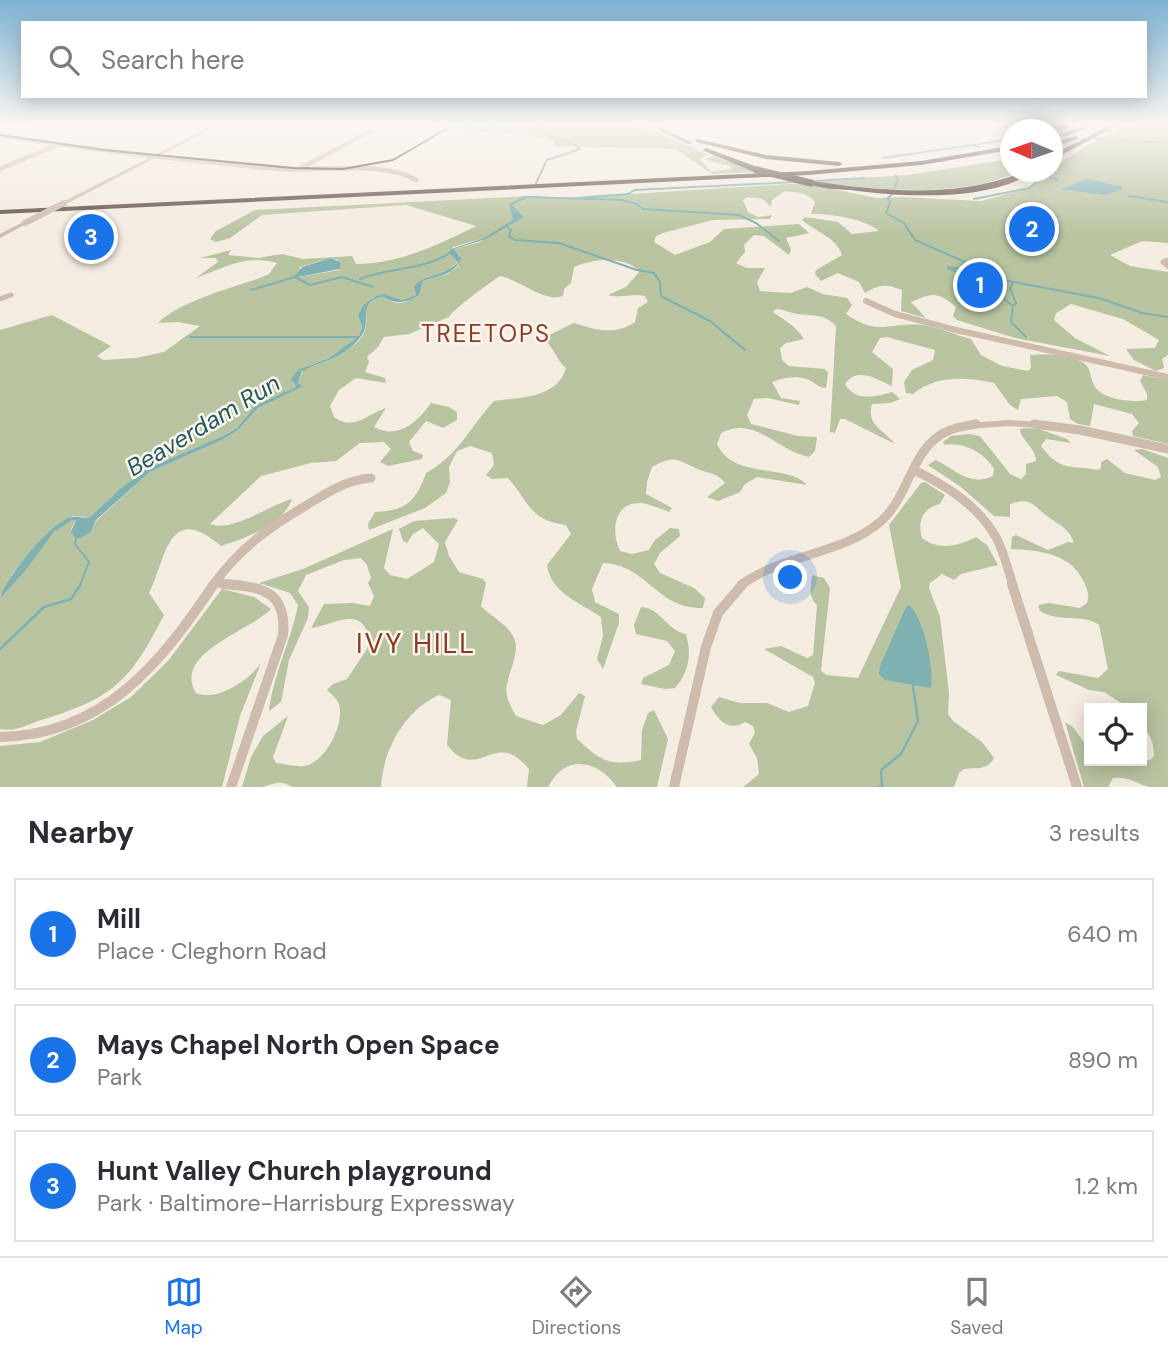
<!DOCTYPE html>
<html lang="en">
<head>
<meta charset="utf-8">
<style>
  :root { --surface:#fff; --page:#f7f7f7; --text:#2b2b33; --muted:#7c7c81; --line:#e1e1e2; --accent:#1a73e8 }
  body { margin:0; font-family:"DM Sans",sans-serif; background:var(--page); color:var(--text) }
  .controls { position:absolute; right:21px; bottom:21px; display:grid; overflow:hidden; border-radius:0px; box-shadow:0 4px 18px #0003 }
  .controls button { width:63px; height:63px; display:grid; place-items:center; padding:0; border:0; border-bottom:2px solid var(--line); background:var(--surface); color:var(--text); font:35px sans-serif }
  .compass { position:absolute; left:1000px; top:119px; width:63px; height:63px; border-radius:50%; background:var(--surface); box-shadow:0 4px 18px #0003; rotate:272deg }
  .you { position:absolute; left:791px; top:578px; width:24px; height:24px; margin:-18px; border:5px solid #fff; border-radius:50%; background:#1a73e8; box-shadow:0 0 0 10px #1a73e833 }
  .badge { display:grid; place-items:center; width:46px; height:46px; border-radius:50%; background:var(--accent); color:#fff; font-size:23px; font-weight:700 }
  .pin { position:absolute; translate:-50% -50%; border:4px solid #fff; box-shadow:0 2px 7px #0006 }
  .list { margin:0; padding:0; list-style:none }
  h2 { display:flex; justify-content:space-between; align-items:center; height:91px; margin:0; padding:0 28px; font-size:30px }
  h2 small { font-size:23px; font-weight:400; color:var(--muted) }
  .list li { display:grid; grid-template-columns:46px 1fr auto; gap:21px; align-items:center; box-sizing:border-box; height:112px; margin:0 14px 14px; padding:0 14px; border:2px solid var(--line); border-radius:0px }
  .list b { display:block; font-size:26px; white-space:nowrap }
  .list p { margin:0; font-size:23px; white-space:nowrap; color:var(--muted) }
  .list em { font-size:23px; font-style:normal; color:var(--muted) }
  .icon { flex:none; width:38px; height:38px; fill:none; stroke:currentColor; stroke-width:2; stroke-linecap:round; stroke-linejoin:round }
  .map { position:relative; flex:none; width:1168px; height:787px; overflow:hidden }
  .search { position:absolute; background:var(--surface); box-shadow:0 4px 18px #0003; left:21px; right:21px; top:21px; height:77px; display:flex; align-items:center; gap:18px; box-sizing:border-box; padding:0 24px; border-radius:0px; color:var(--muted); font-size:26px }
  .sheet { height:469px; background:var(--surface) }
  nav { display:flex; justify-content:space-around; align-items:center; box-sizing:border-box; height:98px; border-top:2px solid var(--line); background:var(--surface); font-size:19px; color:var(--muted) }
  nav a { display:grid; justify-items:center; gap:4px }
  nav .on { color:var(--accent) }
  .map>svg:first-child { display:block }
  .green { fill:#b8c4a0; fill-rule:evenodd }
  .water { fill:#7fb0b2 }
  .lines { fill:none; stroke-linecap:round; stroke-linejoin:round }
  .stream-far1 { stroke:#7fb0b2; stroke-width:2 }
  .stream { stroke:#7fb0b2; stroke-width:2.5 }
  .minor-far4 { stroke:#cdbbac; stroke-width:4.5 }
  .minor-far3 { stroke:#cdbbac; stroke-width:5 }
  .minor-far2 { stroke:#cdbbac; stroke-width:6 }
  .minor-far1 { stroke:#cdbbac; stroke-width:9 }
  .minor { stroke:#cdbbac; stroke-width:10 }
  .tertiary { fill:#cdbbac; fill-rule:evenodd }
  .primary { fill:#7d675c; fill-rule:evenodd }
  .motorway { fill:#5c4a42; fill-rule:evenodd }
  .tram { stroke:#3b302b; stroke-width:2 }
  .tertiary-bridge { stroke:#cdbbac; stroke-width:6 }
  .motorway-bridge { stroke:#5c4a42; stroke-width:7 }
  .labels { text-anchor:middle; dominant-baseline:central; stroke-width:5; stroke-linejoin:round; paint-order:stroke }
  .neighbourhood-label { font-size:24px; letter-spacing:2px; fill:#8c3b22; stroke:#fbf5ee }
  .water-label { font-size:24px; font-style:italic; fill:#1f5a5e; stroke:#fbf5ee }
  .near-neighbourhood-label { font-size:28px; letter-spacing:2px; fill:#8c3b22; stroke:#fbf5ee }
</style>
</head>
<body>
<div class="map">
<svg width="1168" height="787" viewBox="0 0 1168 787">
  <rect width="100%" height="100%" fill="#f4ebe1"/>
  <g class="green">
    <path d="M 458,124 L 623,124 L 660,133 L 709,155 L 700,159 L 711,172 L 732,169 L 730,166 L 705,160 L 713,156 L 758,172 L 712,174 L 675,149 L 553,146 L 554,140 L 506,132 L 501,135 L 454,128 Z"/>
    <path d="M 1131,124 L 1168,124 L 1168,243 L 1142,241 L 1110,255 L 1130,266 L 1168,272 L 1168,355 L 1162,359 L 1164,368 L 1156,371 L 1134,360 L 1126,349 L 1155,348 L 1159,340 L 1123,319 L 1071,304 L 1056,313 L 1054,320 L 1075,338 L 1110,356 L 1015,338 L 957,320 L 953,316 L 956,307 C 937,291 933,293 911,302 L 926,318 L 901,311 L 902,290 C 886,284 880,284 865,293 L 859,282 L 838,273 L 821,281 L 815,274 L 816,270 L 842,255 C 837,238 815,231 802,220 L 805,217 L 838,222 L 852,234 L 879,231 C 867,219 828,213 811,214 L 815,202 C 809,193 795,192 785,191 L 772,200 L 771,207 L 763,199 L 748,197 L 743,200 L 748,212 L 758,217 L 772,215 L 770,219 L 713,220 L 663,233 L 656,236 L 654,242 L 675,255 L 710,242 L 724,229 L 799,224 L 809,233 L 786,238 L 791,250 L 789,255 L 764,236 L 754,235 L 744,245 L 745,252 L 736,263 L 747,268 L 765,268 L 757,282 L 760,291 L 791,293 L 807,287 L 823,294 L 847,298 L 852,305 L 846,314 C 879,337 889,322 922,325 C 938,327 955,335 971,339 L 981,355 L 1002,366 L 1028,371 L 1031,368 L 1030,355 C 1044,354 1071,354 1084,363 C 1092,369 1090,380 1095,387 C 1104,400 1133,403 1147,400 L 1147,394 L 1140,381 L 1143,375 L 1168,380 L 1168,444 L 1133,436 L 1132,431 L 1139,423 L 1132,414 L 1094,404 L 1090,426 L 1078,424 L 1070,419 L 1067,402 L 1057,396 L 1021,399 L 1018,410 L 1010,405 L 994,383 C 966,377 936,375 913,394 L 906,393 L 904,382 L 912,370 L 933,360 L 935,350 L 887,337 L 880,338 L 872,352 L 893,369 L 892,386 C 877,379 857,366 845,384 C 855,402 875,397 892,392 L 900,399 L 890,403 L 872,404 C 866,426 883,429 895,444 L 845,419 L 840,419 L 835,433 L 830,432 L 836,326 C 823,312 811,317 793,313 C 787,312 783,309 776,309 L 773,312 C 783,319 797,327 804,339 L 786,343 L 780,348 L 782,360 L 789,366 L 825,369 L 828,373 L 826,388 C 819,388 818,385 811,381 C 797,374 786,377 772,382 L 781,398 L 800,401 L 799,405 L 768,398 L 754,399 L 747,415 L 751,424 L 798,436 L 817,437 L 815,451 L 809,457 C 777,451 755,415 721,433 L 717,444 C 733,480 788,463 807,485 L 757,477 L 745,484 L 740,492 L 718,501 L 707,497 L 725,483 C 717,473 711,474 700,470 C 678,461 677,453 652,467 L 647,482 L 646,494 L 672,508 L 669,512 C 661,509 650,504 641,503 C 613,502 611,532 620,551 L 632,554 L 649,550 L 654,541 L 670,528 L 679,529 L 680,536 L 660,553 L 654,564 L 660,573 L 694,588 L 705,598 L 703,608 C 656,609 648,565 603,563 L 592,589 L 595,602 L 619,614 L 619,623 L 603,669 L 597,659 L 603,636 L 601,617 C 579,602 551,593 547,565 L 571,534 L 566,525 C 529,520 530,503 508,478 L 492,479 L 486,475 L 494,465 L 492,453 L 470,446 L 457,451 L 449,467 L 450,482 L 446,493 L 425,508 L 369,530 L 368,524 L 375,512 C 405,511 416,502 426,473 C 457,457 471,426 494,401 C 520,397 557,399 566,368 C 557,361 555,349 543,338 L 574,323 C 596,330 614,336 635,322 L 638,308 L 648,302 L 645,296 C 633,293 620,299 608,295 L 626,287 L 640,271 C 623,256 594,258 574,267 L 571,283 L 564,289 L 563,296 C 544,303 519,279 500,276 C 491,282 453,309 449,317 L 409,334 L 384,337 L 378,347 L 367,357 L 369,362 L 365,372 L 385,378 L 386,383 L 356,378 L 339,390 L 330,406 L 334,417 C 355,432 366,414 386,408 L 374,427 C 398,440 418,422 431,403 L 449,407 L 457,412 L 457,420 L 443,428 L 426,421 L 409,442 L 413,451 L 423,455 L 422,459 L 388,466 L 380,462 L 391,449 L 384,442 L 360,443 L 336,461 L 311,463 L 261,476 L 210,524 C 231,533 270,505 292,499 C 283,525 245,538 221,546 C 168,500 166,559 149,593 L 164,615 C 130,681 114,698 41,720 C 26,725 16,732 0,729 L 0,599 C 21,578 47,530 72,520 L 76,521 L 71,529 L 75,538 L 91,532 L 96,521 L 150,472 L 222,440 L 238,430 L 258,408 L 302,385 L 298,383 L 303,370 C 325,361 349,356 363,335 C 372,321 356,301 384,297 C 403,311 418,297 423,281 L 447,274 L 458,266 L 460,256 L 454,249 L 480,242 L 501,228 L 484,238 L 453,247 L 449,253 L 458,261 C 446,276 427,273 415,286 L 416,295 L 402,300 L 384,294 L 376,296 L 363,305 L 358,315 L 362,327 L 359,336 L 329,358 L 303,368 L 293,383 L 296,387 L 256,405 L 237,428 L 223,436 L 148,468 L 121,488 L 90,517 L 73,516 L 49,532 L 12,574 L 9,584 L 0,596 L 0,330 L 52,315 L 111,346 L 97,356 L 103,360 L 136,358 L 164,352 L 200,326 L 178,322 L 158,323 C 179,302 231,288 260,278 L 269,274 L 277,263 C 246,254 224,268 196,278 L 218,262 L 216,258 L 200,258 L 231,250 L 228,255 L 258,258 L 282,254 L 303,259 L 352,256 L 356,264 C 399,264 438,245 476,226 L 406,205 L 262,215 L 230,238 L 216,242 L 210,239 L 216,231 L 255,210 L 529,196 L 565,198 L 805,183 L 876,198 L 901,197 L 981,201 L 1026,189 L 1052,172 L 1063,161 L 1105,135 ZM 331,258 L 338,260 L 340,270 L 293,278 L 299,273 L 300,267 Z"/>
    <path d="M 1010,159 L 1010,172 L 1018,172 C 959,199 874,190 811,181 L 908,175 Z"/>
    <path d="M 1024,428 L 1039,429 L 1067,439 L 1071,443 L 1046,439 L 1041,446 C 1060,472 1071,465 1098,470 L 1101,468 L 1101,462 L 1107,459 L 1125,473 L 1155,480 L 1161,477 L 1158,467 L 1134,450 L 1142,449 L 1168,458 L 1168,787 C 1163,787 1154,787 1149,787 C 1136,783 1128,776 1113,778 L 1108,787 L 1084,787 L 1065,722 L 1073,727 L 1086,745 L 1089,745 L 1089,761 L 1150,760 L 1154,756 C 1154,733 1142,733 1142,708 L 1129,708 L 1104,692 L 1089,690 L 1056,675 L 1059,671 L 1098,678 L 1108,669 L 1099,625 C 1083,613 1058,623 1040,611 L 1038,605 L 1049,603 L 1080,608 L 1087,603 C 1090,595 1087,589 1084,582 C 1071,553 1038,550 1011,549 L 1012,537 L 1016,535 L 1048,550 L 1068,542 L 1074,543 C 1069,527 1058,525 1046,515 C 1032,505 1032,497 1010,504 L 1010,517 L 994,516 L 961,487 L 928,465 L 936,460 C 956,470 970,487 993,476 L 994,469 C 985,453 963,441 945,445 L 943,442 L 951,436 L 969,434 L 980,436 L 1010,474 L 1021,479 L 1026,474 L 1026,464 L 1036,461 C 1036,447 1020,440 1020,429 Z"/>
    <path d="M 925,482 L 945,495 L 940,504 C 923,508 917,521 922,538 C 938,551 959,546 976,537 L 987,545 L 998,565 L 961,574 L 954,580 L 942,574 L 930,583 L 929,588 L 940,617 L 949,693 L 948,714 L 953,721 L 982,742 L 994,758 C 987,771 977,767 964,769 L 959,773 L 954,787 L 743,787 L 759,774 L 757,758 L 749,744 L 755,733 L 753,726 L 745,722 C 729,732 719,721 711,707 L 719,697 L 740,703 L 767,703 L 789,712 L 808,706 L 815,683 L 813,677 L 764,649 L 781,646 L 807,658 L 813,655 L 817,605 C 808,597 811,586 812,575 L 824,578 L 830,588 L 821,671 L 827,675 L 858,678 L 901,587 L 889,525 L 921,483 Z"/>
    <path d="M 454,518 L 458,520 L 445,542 L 449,556 L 459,572 L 483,579 L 486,583 L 481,606 C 490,616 507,624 513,636 C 523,654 503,677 507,696 C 508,702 513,710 516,716 L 543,725 L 561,715 L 579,693 L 585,696 L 576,731 L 577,739 C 600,760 609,767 641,760 L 642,730 L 648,713 L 654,710 L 668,739 L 657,787 L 617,787 C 597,759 565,754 548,787 L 527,787 L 529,769 C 493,726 479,785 447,745 L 451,700 L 439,695 C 404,711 383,750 381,787 L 292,787 C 281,779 273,784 262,787 C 256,787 248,787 242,787 L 251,757 L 263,736 L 288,716 L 273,757 L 276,763 C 285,764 295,767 304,766 C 325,764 347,721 338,702 C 336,698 330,693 327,690 L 333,684 L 347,679 L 367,649 L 369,636 C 360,605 333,625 311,628 L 324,604 L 353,603 L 370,606 L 374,596 L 368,583 L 371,578 L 367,565 L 361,558 L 344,560 L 306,575 L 298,591 L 309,607 L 308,618 L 289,660 L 281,702 L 269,711 C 273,675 291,641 298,605 L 290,593 L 259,583 L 303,569 L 393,529 L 384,568 L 390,575 L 407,579 L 434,562 L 439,544 L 423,528 L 413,534 L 407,543 L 403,541 L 399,529 L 414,521 Z"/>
    <path d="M 222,589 L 254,597 L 271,609 C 250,631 172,653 196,693 C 217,702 249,680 261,663 L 240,716 L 222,787 L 0,787 L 0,746 L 40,742 L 93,720 L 131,697 L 168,661 Z"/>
    <path d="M 641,607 C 661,608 667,631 686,634 C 692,654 689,672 675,688 L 665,689 L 641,684 L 643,678 L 669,665 L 675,651 L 667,641 L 636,634 L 634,625 Z"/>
  </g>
  <g class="water">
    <path d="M 1087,179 L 1120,186 L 1123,189 L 1105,195 L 1061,189 Z"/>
    <path d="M 524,196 L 529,197 L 512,205 L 524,217 L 486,239 L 454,249 L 461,258 C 455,275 438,276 423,281 L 419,295 C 407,303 395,305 384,297 C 356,300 372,322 362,335 C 345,359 326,359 302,371 L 298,383 L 303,386 L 258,408 L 238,430 L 222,440 L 150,472 L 96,520 L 91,532 L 80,538 L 75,538 L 71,531 L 76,521 L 72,520 L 54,532 L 24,572 L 0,599 C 5,579 48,525 69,518 C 77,515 83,519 90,517 L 121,488 L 148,468 L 223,436 L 237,428 L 256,405 L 296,387 L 291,379 L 298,370 L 329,358 L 359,336 L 362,327 L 358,315 L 363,305 L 376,296 L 384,294 L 402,300 L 416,295 L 414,286 C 427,273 445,276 458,262 L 449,253 L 451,249 L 484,238 L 513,220 L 509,204 Z"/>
    <path d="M 331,258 L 340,262 L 340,269 L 293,278 L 302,267 Z"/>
    <path d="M 909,605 C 924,618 934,669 931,688 L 885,680 L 879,674 L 880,666 L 906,607 Z"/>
  </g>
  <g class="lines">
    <g class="stream-far1">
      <path d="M 461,124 L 478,131 L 495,128 L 496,124"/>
      <path d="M 525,124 L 542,128 L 551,137 L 565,139 L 580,149 L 547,160 L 536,183"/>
      <path d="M 1116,128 L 1135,124"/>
      <path d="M 1052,130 L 1073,124"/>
      <path d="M 1096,139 L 1168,143"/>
      <path d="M 974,145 L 1010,139"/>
      <path d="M 883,158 L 973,145 L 979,147"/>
      <path d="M 814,181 L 865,178"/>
      <path d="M 894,188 L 898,181 L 896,176"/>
      <path d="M 892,194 L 888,198 L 890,203 L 886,213 L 904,223 L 915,240 L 1008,281 L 1099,298 L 1142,313 L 1168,317"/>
      <path d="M 1129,196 L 1168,202"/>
      <path d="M 526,197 L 622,200 L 637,204 L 643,209 L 739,215 L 756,223 L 779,241"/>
      <path d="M 578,198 L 628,194 L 635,190 L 795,182"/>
      <path d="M 974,199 L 1029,188 L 1045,175 L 1058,180"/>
      <path d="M 508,228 L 511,230 L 509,236 L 515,240 L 559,243 L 637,270 L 654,273 L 660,282 L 661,296 L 710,321 L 745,350"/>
      <path d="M 948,267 L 961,269 L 962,264"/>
      <path d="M 948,268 L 983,283 L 1013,306"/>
      <path d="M 360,279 C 390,267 422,271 450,253"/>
      <path d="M 1013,283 L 1010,288 L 1016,303 L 1013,306 L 1011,322 L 1026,337"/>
      <path d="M 251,290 L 295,277 L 310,285 L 342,277 L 373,287"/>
      <path d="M 190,337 L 358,337"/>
      <path d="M 76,539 L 75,544 L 89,562 L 80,585"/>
    </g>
    <g class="stream">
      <path d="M 0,649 L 44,607 L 71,599 L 81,584"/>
      <path d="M 879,787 L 882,786 L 881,770 L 901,754 L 918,721 L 913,686"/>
    </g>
    <g class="minor-far4">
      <path d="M 409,124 L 420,124"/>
      <path d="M 425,124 L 440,127"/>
      <path d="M 0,136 C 93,150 186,161 280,169 C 319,172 382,160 416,180"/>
      <path d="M 0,169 L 57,145"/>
      <path d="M 299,169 L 373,130"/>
    </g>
    <g class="minor-far3">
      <path d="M 1168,260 L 1163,262 L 1168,266"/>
      <path d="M 0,299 L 11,295"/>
    </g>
    <g class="minor-far2">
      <path d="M 866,301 L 895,314 L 956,330 L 1168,377"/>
      <path d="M 968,426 L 1009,423 L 1052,426"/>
    </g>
    <g class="minor-far1">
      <path d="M 1034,424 L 1080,430 L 1168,449"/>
      <path d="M 914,470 C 947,486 979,506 997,539 C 1004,553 1008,570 1013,585"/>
      <path d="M 216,583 L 241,585"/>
      <path d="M 213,585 C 239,549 269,527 307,505 C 328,492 346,480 371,478"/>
      <path d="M 741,585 C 783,554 841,555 880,522 C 911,496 910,446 950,430 C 958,427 967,426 976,424"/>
    </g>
    <g class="minor">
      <path d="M 223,584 C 261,587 287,590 283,635 L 231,787"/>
      <path d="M 1012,584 L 1077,787"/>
      <path d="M 0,737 C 104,735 161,663 214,584"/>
      <path d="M 674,787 L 706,647 L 718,613 L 743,584"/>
    </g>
    <g class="tertiary">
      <path d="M 215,124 L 221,124 L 66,204 L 61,203 Z"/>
      <path d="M 23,222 L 28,223 L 0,238 L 0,234 Z"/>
    </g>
    <path class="primary" d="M 647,124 L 654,124 L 693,143 L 688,144 Z"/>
    <g class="motorway">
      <path d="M 1087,124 L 1097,124 L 1066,136 L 1061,135 Z"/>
      <path d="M 1112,124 L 1120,124 L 1052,160 L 1052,155 Z"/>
      <path d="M 1076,136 L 1078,137 L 1078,139 L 1052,147 L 1052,143 Z"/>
      <path d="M 698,139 L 766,155 L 839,162 L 843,164 L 839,166 L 766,159 L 696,142 L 696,140 Z"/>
      <path d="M 1010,146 L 1010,150 L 921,165 L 808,175 L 0,214 L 0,210 L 808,171 L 921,161 Z"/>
      <path d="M 706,148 L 760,168 L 761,170 L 754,172 L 704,151 L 703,150 Z"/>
      <path d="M 1024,172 L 1033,172 C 988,202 902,197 850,190 C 836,189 819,189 807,183 L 811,181 C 882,191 955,199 1024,172 Z"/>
    </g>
    <path class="tram" d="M 0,135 L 104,150 L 293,168 L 343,169 L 393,160 L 455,124"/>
    <path class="tertiary-bridge" d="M 25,223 L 64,203"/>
    <path class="motorway-bridge" d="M 757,170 L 811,183"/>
  </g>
  <linearGradient id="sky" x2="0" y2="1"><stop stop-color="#7eb2d2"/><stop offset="0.53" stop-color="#faf6f2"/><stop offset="1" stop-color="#faf6f2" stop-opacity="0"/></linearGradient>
  <rect width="1168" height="235" fill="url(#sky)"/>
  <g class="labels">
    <g class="neighbourhood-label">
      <text x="486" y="333">TREETOPS</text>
    </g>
    <g class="water-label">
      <text transform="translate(203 425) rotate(-31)">Beaverdam Run</text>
    </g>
    <g class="near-neighbourhood-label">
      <text x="416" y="643">IVY HILL</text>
    </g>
  </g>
</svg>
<div class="controls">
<button><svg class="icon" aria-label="locate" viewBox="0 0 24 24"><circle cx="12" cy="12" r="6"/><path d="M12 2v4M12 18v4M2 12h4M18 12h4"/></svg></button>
</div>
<svg class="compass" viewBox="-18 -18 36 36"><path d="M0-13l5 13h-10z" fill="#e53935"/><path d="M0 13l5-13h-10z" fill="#7c7c81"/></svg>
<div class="you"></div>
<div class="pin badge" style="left:980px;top:285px">1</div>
<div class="pin badge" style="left:1032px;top:229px">2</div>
<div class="pin badge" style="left:91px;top:237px">3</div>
<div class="search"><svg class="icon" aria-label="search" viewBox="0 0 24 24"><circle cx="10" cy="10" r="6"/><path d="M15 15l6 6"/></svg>Search here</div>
</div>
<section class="sheet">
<h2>Nearby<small>3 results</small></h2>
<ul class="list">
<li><span class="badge">1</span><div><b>Mill</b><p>Place · Cleghorn Road</p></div><em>640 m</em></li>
<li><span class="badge">2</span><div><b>Mays Chapel North Open Space</b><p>Park</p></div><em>890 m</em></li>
<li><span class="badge">3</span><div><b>Hunt Valley Church playground</b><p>Park · Baltimore-Harrisburg Expressway</p></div><em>1.2 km</em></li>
</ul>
</section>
<nav>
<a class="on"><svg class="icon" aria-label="map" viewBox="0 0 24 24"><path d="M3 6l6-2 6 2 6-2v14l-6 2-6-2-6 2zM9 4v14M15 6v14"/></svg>Map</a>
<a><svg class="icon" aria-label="directions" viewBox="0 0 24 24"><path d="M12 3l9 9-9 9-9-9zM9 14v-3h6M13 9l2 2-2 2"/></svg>Directions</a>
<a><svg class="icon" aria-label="saved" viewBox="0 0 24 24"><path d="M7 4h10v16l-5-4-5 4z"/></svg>Saved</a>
</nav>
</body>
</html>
